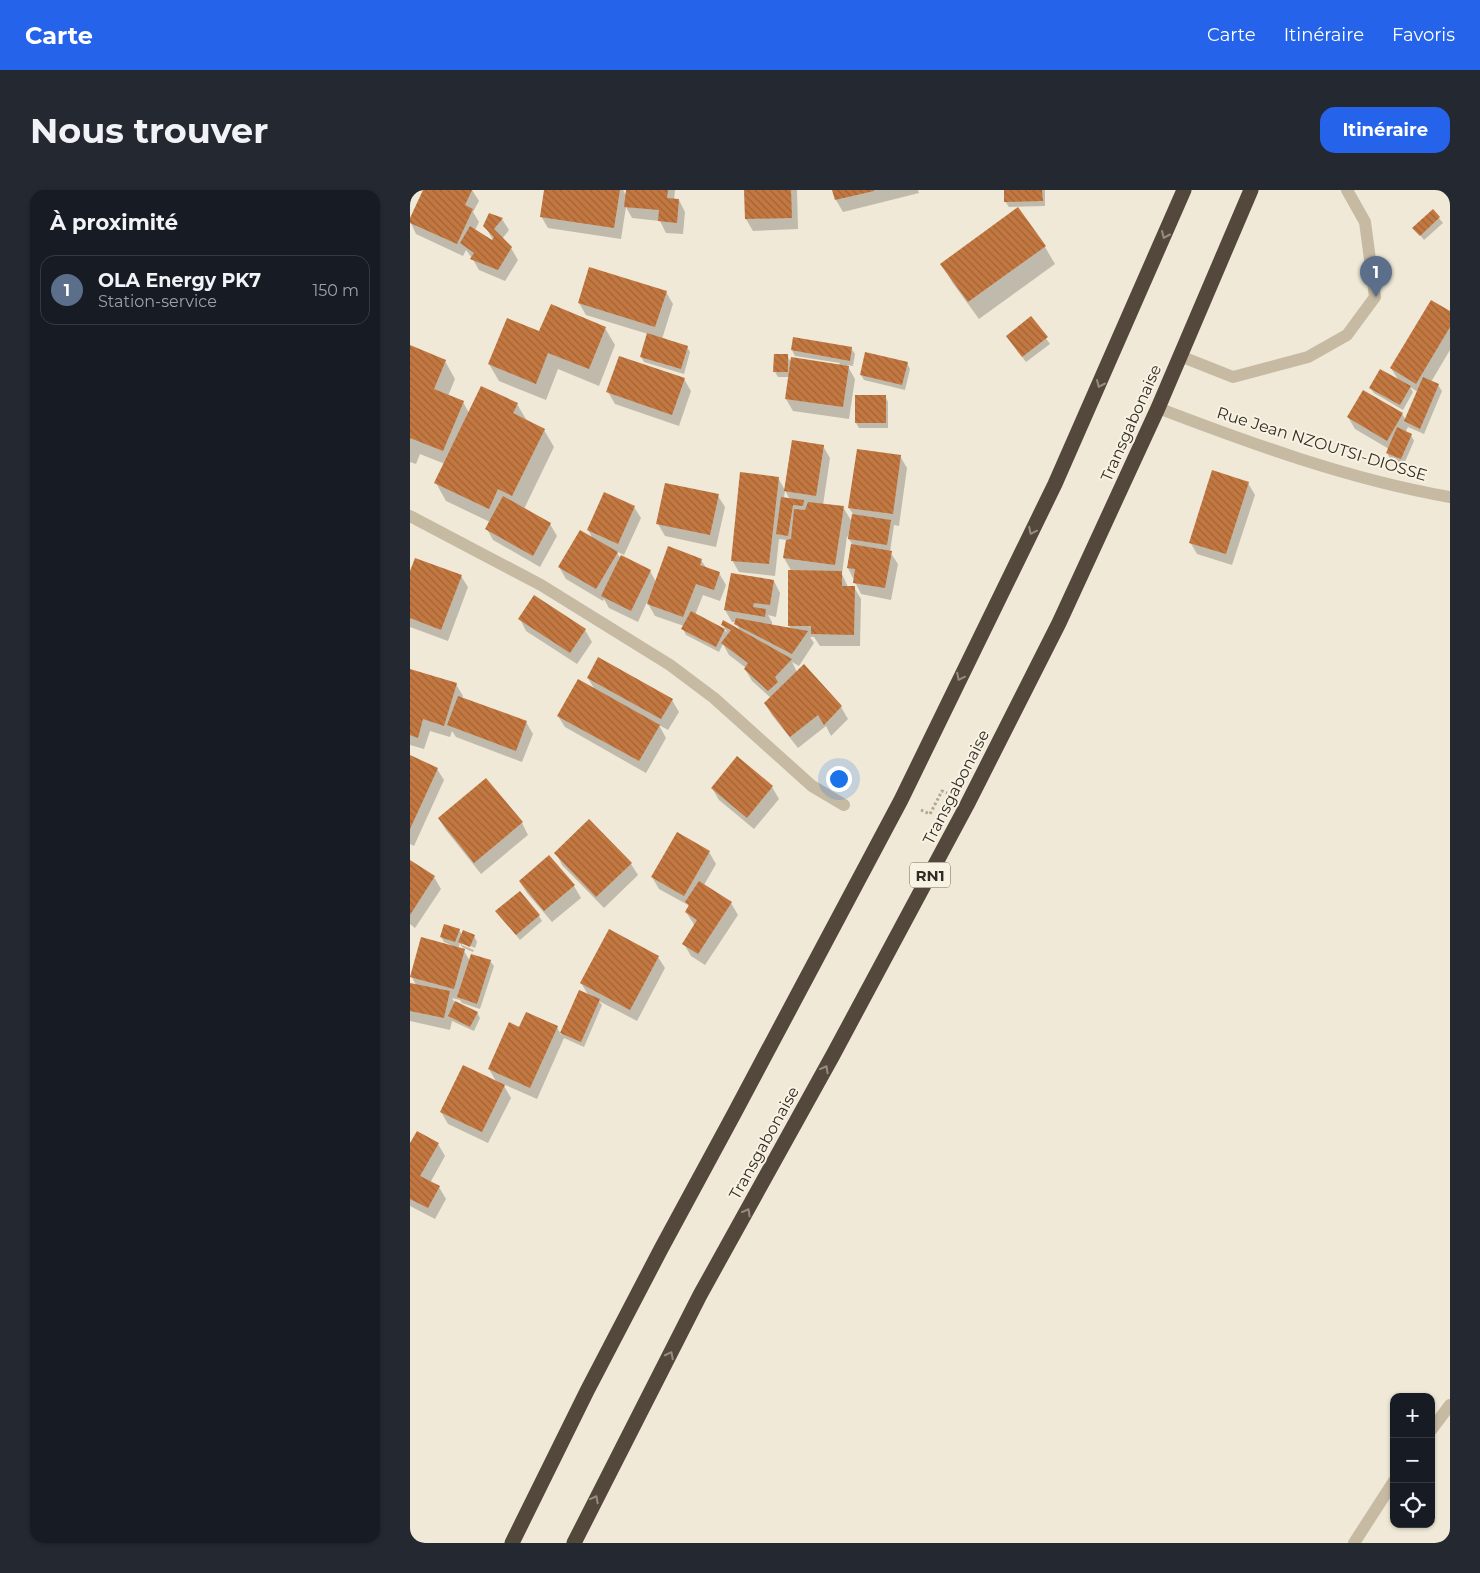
<!DOCTYPE html>
<html lang="fr">
<head>
<meta charset="utf-8">
<style>
  :root { --surface:#171b24; --page:#242831; --text:#f1f3f6; --muted:#9ea1a6; --line:#363941; --accent:#2563eb }
  body { margin:0; font-family:Montserrat,sans-serif; background:var(--page); color:var(--text) }
  .controls { position:absolute; right:15px; bottom:15px; display:grid; overflow:hidden; border-radius:10px; box-shadow:0 1px 4px #0004 }
  .controls button { width:45px; height:45px; display:grid; place-items:center; padding:0; border:0; border-bottom:1px solid var(--line); background:var(--surface); color:var(--text); font:25px sans-serif }
  .you { position:absolute; left:428px; top:588px; width:18px; height:18px; margin:-12px; border:4px solid #fff; border-radius:50%; background:#1a73e8; box-shadow:0 0 0 8px #1a73e833 }
  .badge { display:grid; place-items:center; width:32px; height:32px; border-radius:50%; background:var(--accent); color:#fff; font-size:16px; font-weight:700 }
  .pin { position:absolute; translate:-50% -41px; filter:drop-shadow(0 1px 2px #0008) }
  .pin::after { content:''; position:absolute; top:26px; width:18px; height:15px; background:inherit; clip-path:polygon(0 0,100% 0,50% 100%) }
  .list { margin:0; padding:0; list-style:none }
  h2 { display:flex; justify-content:space-between; align-items:center; height:65px; margin:0; padding:0 20px; font-size:21px }
  h2 small { font-size:16px; font-weight:400; color:var(--muted) }
  .list li { display:grid; grid-template-columns:32px 1fr auto; gap:15px; align-items:center; box-sizing:border-box; height:70px; margin:0 10px 10px; padding:0 10px; border:1px solid var(--line); border-radius:15px }
  .list b { display:block; font-size:19px; white-space:nowrap }
  .list p { margin:0; font-size:16px; white-space:nowrap; color:var(--muted) }
  .list em { font-size:16px; font-style:normal; color:var(--muted) }
  .icon { flex:none; width:28px; height:28px; fill:none; stroke:currentColor; stroke-width:2; stroke-linecap:round; stroke-linejoin:round }
  .map { position:relative; flex:none; width:1040px; height:1353px; overflow:hidden; border-radius:15px }
  header { display:flex; align-items:center; gap:30px; box-sizing:border-box; height:70px; padding:0 25px; background:var(--accent); color:#fff }
  header strong { font-size:24px }
  nav { display:flex; gap:28px; margin-inline-start:auto; font-size:18px }
  .intro { display:flex; align-items:center; justify-content:space-between; box-sizing:border-box; height:120px; padding:0 30px }
  h1 { margin:0; font-size:35px }
  .button { padding:12px 22px; border-radius:15px; background:var(--accent); color:#fff; font-size:18px; font-weight:700 }
  main { display:flex; gap:30px; padding:0 30px }
  aside { flex:1; background:var(--surface); border-radius:15px; box-shadow:0 1px 4px #0004 }
  .map>svg:first-child { display:block }
  .shadow { fill:#0003; fill-rule:evenodd }
  .building { fill:url(#building-back-hatch) }
  .lines { fill:none; stroke-linecap:round; stroke-linejoin:round }
  .path { stroke:#b3a58e; stroke-width:3; stroke-dasharray:2.5 2.5; stroke-linecap:butt }
  .minor { stroke:#c7baa3; stroke-width:12 }
  .highway { stroke:#54483c; stroke-width:15 }
  .oneway { stroke:#968c7f }
  .labels { text-anchor:middle; dominant-baseline:central; stroke-width:4; stroke-linejoin:round; paint-order:stroke }
  .shield { fill:#f8f2e3; stroke:#6e675e; stroke-width:1 }
  .shield-label { font-size:15px; font-weight:bold; fill:#332c25 }
  .street-label { font-size:16px; fill:#332c25; stroke:#f8f2e3 }
</style>
</head>
<body>
<header>
<strong>Carte</strong>
<nav><a>Carte</a><a>Itinéraire</a><a>Favoris</a></nav>
</header>
<div class="intro"><h1>Nous trouver</h1><a class="button">Itinéraire</a></div>
<main>
<aside>
<h2>À proximité<small></small></h2>
<ul class="list">
<li><span class="badge" style="background:#5c6f8a">1</span><div><b>OLA Energy PK7</b><p>Station-service</p></div><em>150 m</em></li>
</ul>
</aside>
<div class="map">
<svg width="1040" height="1353" viewBox="0 0 1040 1353">
  <defs>
    <pattern id="building-back-hatch" width="6" height="6" patternUnits="userSpaceOnUse" patternTransform="scale(1.25)"><rect width="6" height="6" fill="#c47841"/><path d="M-1 5l2 2M0 0l6 6M5-1l2 2" fill="none" stroke="#a06336"/></pattern>
  </defs>
  <rect width="100%" height="100%" fill="#f0e9d7"/>
  <g class="shadow">
    <path d="M 14,0 L 62,0 L 69,11 L 63,22 L 69,32 L 65,40 L 84,52 L 75,36 L 92,29 L 99,40 L 92,49 L 101,58 L 108,70 L 95,91 L 69,80 L 62,68 L 56,60 L 53,66 L 6,44 L 0,31 Z"/>
    <path d="M 135,0 L 213,0 L 217,7 L 217,0 L 265,0 L 264,10 L 269,10 L 275,22 L 273,44 L 256,43 L 250,31 L 222,28 L 216,17 L 211,49 L 138,38 L 131,26 Z"/>
    <path d="M 335,0 L 387,0 L 388,39 L 343,41 L 336,29 Z"/>
    <path d="M 424,0 L 508,0 L 509,3 L 433,22 L 426,10 Z"/>
    <path d="M 595,0 L 635,0 L 635,16 L 599,17 L 595,11 Z"/>
    <path d="M 608,19 L 635,57 L 645,74 L 569,129 L 542,92 L 532,74 Z"/>
    <path d="M 1023,21 L 1033,33 L 1014,50 L 1004,38 Z"/>
    <path d="M 256,102 L 263,114 L 252,149 L 277,157 L 280,162 L 274,184 L 234,172 L 231,167 L 238,144 L 176,125 L 169,113 Z"/>
    <path d="M 1040,123 L 1040,160 L 1021,192 L 1028,195 L 1032,201 L 1014,244 L 998,237 L 995,243 L 1001,245 L 1004,251 L 994,274 L 980,268 L 977,263 L 979,259 L 945,239 L 938,227 L 992,224 L 996,230 L 1008,202 L 1000,197 L 1003,202 L 993,220 L 964,203 L 960,198 L 989,191 L 981,178 Z"/>
    <path d="M 621,128 L 640,154 L 616,172 L 601,152 Z"/>
    <path d="M 195,138 L 205,155 L 189,196 L 148,179 L 136,210 L 89,191 L 79,174 L 130,143 Z"/>
    <path d="M 0,156 L 35,171 L 45,189 L 38,206 L 53,212 L 59,223 L 107,214 L 117,231 L 134,240 L 144,257 L 114,319 L 140,334 L 147,346 L 130,377 L 83,350 L 77,339 L 80,332 L 36,311 L 26,293 L 35,274 L 10,264 L 6,274 L 0,272 Z"/>
    <path d="M 441,158 L 445,164 L 443,176 L 437,175 L 445,189 L 439,229 L 383,221 L 376,209 L 379,187 L 368,187 L 365,182 L 377,166 L 382,173 L 429,176 L 430,173 L 385,166 L 382,160 Z"/>
    <path d="M 497,173 L 500,179 L 495,200 L 454,190 L 451,185 Z"/>
    <path d="M 274,189 L 281,201 L 269,236 L 205,214 L 198,202 Z"/>
    <path d="M 475,206 L 478,212 L 478,238 L 449,238 L 446,233 Z"/>
    <path d="M 413,256 L 420,268 L 413,315 L 433,317 L 442,332 L 443,324 L 439,318 L 490,266 L 497,278 L 489,336 L 484,335 L 480,362 L 488,374 L 481,410 L 451,404 L 438,378 L 442,354 L 437,346 L 432,384 L 438,397 L 444,397 L 451,409 L 450,456 L 410,456 L 404,447 L 400,447 L 404,453 L 389,476 L 382,472 L 387,482 L 431,517 L 438,529 L 421,546 L 416,536 L 388,558 L 362,525 L 355,513 L 361,508 L 342,491 L 335,479 L 336,478 L 319,465 L 313,454 L 309,462 L 276,445 L 273,439 L 274,436 L 245,426 L 237,412 L 228,432 L 199,418 L 194,409 L 193,411 L 156,389 L 149,377 L 183,349 L 178,340 L 224,317 L 231,328 L 214,365 L 206,361 L 211,369 L 240,381 L 246,392 L 291,370 L 297,379 L 309,383 L 316,395 L 310,411 L 293,405 L 285,425 L 317,442 L 313,435 L 330,441 L 326,432 L 322,432 L 315,420 L 364,391 L 370,403 L 366,427 L 358,425 L 362,432 L 362,435 L 381,439 L 379,435 L 382,382 L 374,368 L 377,350 L 369,349 L 365,386 L 329,382 L 322,370 L 368,288 L 375,300 ZM 375,300 L 380,310 L 374,309 Z"/>
    <path d="M 838,293 L 845,305 L 822,375 L 787,364 L 780,352 Z"/>
    <path d="M 308,306 L 315,317 L 306,357 L 255,346 L 248,334 Z"/>
    <path d="M 0,385 L 51,386 L 58,397 L 38,451 L 0,437 Z"/>
    <path d="M 110,429 L 175,440 L 182,452 L 167,474 L 116,441 Z"/>
    <path d="M 0,480 L 46,494 L 53,506 L 52,509 L 116,532 L 123,544 L 112,572 L 46,547 L 42,541 L 40,547 L 20,541 L 14,559 L 0,555 Z"/>
    <path d="M 178,488 L 262,510 L 269,522 L 258,540 L 249,535 L 256,548 L 236,583 L 155,537 L 148,526 L 185,500 Z"/>
    <path d="M 0,566 L 27,579 L 34,590 L 4,656 L 0,654 Z"/>
    <path d="M 76,590 L 112,633 L 118,645 L 71,684 L 36,640 L 29,629 Z"/>
    <path d="M 362,597 L 369,609 L 344,639 L 309,610 L 302,598 Z"/>
    <path d="M 299,662 L 306,674 L 294,695 L 321,713 L 328,725 L 295,775 L 281,766 L 274,754 L 285,736 L 276,722 L 279,717 L 278,715 L 249,699 L 242,687 Z"/>
    <path d="M 146,663 L 221,674 L 228,685 L 194,718 L 152,675 Z"/>
    <path d="M 0,671 L 24,687 L 31,699 L 5,738 L 0,734 Z"/>
    <path d="M 110,692 L 164,696 L 171,708 L 142,732 L 117,703 Z"/>
    <path d="M 87,721 L 129,726 L 132,731 L 110,750 Z"/>
    <path d="M 49,740 L 52,745 L 64,746 L 67,752 L 65,758 L 52,752 L 52,755 L 64,760 L 63,762 L 52,757 L 50,753 L 48,759 L 54,761 L 60,771 L 80,771 L 84,776 L 70,819 L 52,813 L 50,810 L 42,808 L 45,813 L 67,822 L 70,828 L 64,841 L 42,831 L 40,840 L 0,831 L 0,794 L 6,795 L 1,786 L 40,757 L 41,755 L 34,752 L 31,747 Z"/>
    <path d="M 248,767 L 255,778 L 227,831 L 189,811 L 192,815 L 174,857 L 154,848 L 127,909 L 93,894 L 101,908 L 78,953 L 38,934 L 31,922 L 87,893 L 79,879 L 110,838 L 147,837 L 151,845 L 169,802 L 179,806 L 171,793 Z"/>
    <path d="M 28,954 L 35,966 L 20,993 L 29,997 L 36,1009 L 25,1029 L 0,1016 L 0,956 Z"/>
  </g>
  <g class="building">
    <path d="M 13,0 L 62,0 L 55,15 L 63,19 L 47,54 L 0,33 L 0,28 Z"/>
    <path d="M 134,0 L 210,0 L 204,38 L 130,27 Z"/>
    <path d="M 216,0 L 258,0 L 257,8 L 269,9 L 267,33 L 248,31 L 249,20 L 214,17 Z"/>
    <path d="M 334,0 L 381,0 L 382,28 L 335,29 Z"/>
    <path d="M 422,0 L 464,0 L 464,1 L 425,10 Z"/>
    <path d="M 594,0 L 632,0 L 633,11 L 594,12 Z"/>
    <path d="M 608,17 L 636,56 L 558,112 L 530,74 Z"/>
    <path d="M 1023,19 L 1030,27 L 1010,46 L 1002,38 Z"/>
    <path d="M 79,23 L 93,28 L 84,39 L 102,57 L 88,80 L 60,69 L 64,63 L 50,53 L 60,36 L 82,50 L 84,47 L 73,36 Z"/>
    <path d="M 179,77 L 257,101 L 245,137 L 168,113 Z"/>
    <path d="M 1021,110 L 1040,121 L 1040,137 L 1006,194 L 980,178 Z"/>
    <path d="M 141,114 L 196,137 L 179,179 L 138,163 L 126,194 L 78,174 L 97,128 L 129,141 Z"/>
    <path d="M 621,126 L 638,147 L 612,167 L 596,146 Z"/>
    <path d="M 237,143 L 278,156 L 271,179 L 230,167 Z"/>
    <path d="M 383,147 L 442,157 L 440,171 L 381,160 Z"/>
    <path d="M 0,155 L 36,170 L 24,199 L 54,211 L 33,261 L 0,248 Z"/>
    <path d="M 455,162 L 498,172 L 492,195 L 450,185 Z"/>
    <path d="M 364,164 L 378,164 L 378,182 L 363,182 Z"/>
    <path d="M 209,166 L 275,188 L 262,225 L 196,202 Z"/>
    <path d="M 381,167 L 439,176 L 433,217 L 375,209 Z"/>
    <path d="M 970,179 L 1001,196 L 990,215 L 959,198 Z"/>
    <path d="M 1013,187 L 1029,194 L 1010,239 L 994,231 Z"/>
    <path d="M 71,196 L 108,213 L 103,223 L 135,239 L 102,306 L 88,299 L 79,319 L 24,293 Z"/>
    <path d="M 953,200 L 993,223 L 977,251 L 937,227 Z"/>
    <rect x="445" y="205" width="31" height="28"/>
    <path d="M 987,237 L 1002,244 L 991,269 L 976,263 Z"/>
    <path d="M 382,250 L 414,255 L 406,306 L 374,301 Z"/>
    <path d="M 447,259 L 491,265 L 483,324 L 438,318 Z"/>
    <path d="M 802,280 L 839,292 L 816,364 L 779,353 Z"/>
    <path d="M 330,282 L 369,287 L 359,374 L 321,371 Z"/>
    <path d="M 255,293 L 309,304 L 300,345 L 246,334 Z"/>
    <path d="M 194,302 L 225,316 L 208,354 L 177,340 Z"/>
    <path d="M 93,306 L 141,333 L 123,366 L 75,339 Z"/>
    <path d="M 371,307 L 394,310 L 393,316 L 383,315 L 378,346 L 366,344 Z"/>
    <path d="M 398,312 L 434,316 L 425,375 L 373,368 L 376,350 L 381,349 L 384,319 L 395,320 Z"/>
    <path d="M 442,324 L 481,330 L 477,355 L 438,349 Z"/>
    <path d="M 170,340 L 208,362 L 186,399 L 148,377 Z"/>
    <path d="M 441,354 L 482,361 L 475,398 L 443,393 L 445,379 L 437,378 Z"/>
    <path d="M 258,356 L 292,369 L 290,375 L 310,382 L 304,400 L 286,394 L 273,427 L 237,414 Z"/>
    <path d="M 211,365 L 241,380 L 221,421 L 191,406 Z"/>
    <path d="M 5,368 L 52,385 L 31,440 L 0,428 L 0,381 Z"/>
    <path d="M 378,380 L 432,381 L 432,396 L 445,396 L 444,445 L 401,444 L 401,436 L 378,436 Z"/>
    <path d="M 321,383 L 364,390 L 360,415 L 344,413 L 343,417 L 356,419 L 355,427 L 314,420 Z"/>
    <path d="M 124,405 L 176,439 L 160,463 L 108,429 Z"/>
    <path d="M 281,421 L 315,439 L 306,457 L 271,439 Z"/>
    <path d="M 326,428 L 398,441 L 382,464 L 324,434 Z"/>
    <path d="M 313,430 L 382,469 L 365,487 L 368,492 L 358,501 L 334,479 L 338,473 L 311,453 L 321,440 L 311,435 Z"/>
    <path d="M 188,467 L 263,509 L 251,529 L 177,488 Z"/>
    <path d="M 394,474 L 432,516 L 414,535 L 408,525 L 380,547 L 354,513 Z"/>
    <path d="M 0,479 L 47,493 L 34,536 L 13,529 L 8,548 L 0,545 Z"/>
    <path d="M 168,489 L 250,535 L 229,571 L 147,526 Z"/>
    <path d="M 48,506 L 117,531 L 106,561 L 37,535 Z"/>
    <path d="M 0,565 L 28,578 L 0,639 Z"/>
    <path d="M 327,566 L 363,596 L 337,628 L 301,598 Z"/>
    <path d="M 76,588 L 113,632 L 64,673 L 28,628 Z"/>
    <path d="M 179,629 L 222,673 L 186,707 L 144,663 Z"/>
    <path d="M 267,642 L 300,661 L 274,706 L 241,687 Z"/>
    <path d="M 139,665 L 165,695 L 134,721 L 109,691 Z"/>
    <path d="M 0,670 L 25,686 L 0,725 Z"/>
    <path d="M 289,691 L 322,712 L 288,764 L 272,754 L 287,730 L 275,722 L 279,715 L 275,712 Z"/>
    <path d="M 110,701 L 130,725 L 106,745 L 85,721 Z"/>
    <path d="M 34,734 L 50,739 L 45,752 L 30,747 Z"/>
    <path d="M 199,739 L 249,766 L 220,820 L 170,793 Z"/>
    <path d="M 53,740 L 65,745 L 60,757 L 48,752 Z"/>
    <path d="M 11,747 L 55,759 L 44,799 L 0,787 Z"/>
    <path d="M 61,764 L 81,770 L 67,814 L 47,807 Z"/>
    <path d="M 0,793 L 40,801 L 34,828 L 0,821 Z"/>
    <path d="M 169,800 L 190,809 L 171,852 L 150,843 Z"/>
    <path d="M 45,811 L 68,822 L 60,837 L 38,826 Z"/>
    <path d="M 116,822 L 148,836 L 120,898 L 78,879 L 99,832 L 109,837 Z"/>
    <path d="M 53,875 L 95,895 L 72,942 L 30,922 Z"/>
    <path d="M 7,941 L 29,953 L 10,986 L 30,996 L 18,1018 L 0,1009 L 0,953 Z"/>
  </g>
  <g class="lines">
    <path class="path" d="M 511,620 L 520,624 L 532,601 L 537,603"/>
    <g class="minor">
      <path d="M 770,166 L 823,187 L 898,167 L 937,145 L 965,107 L 955,32 L 937,0"/>
      <path d="M 748,218 C 842,254 941,290 1040,307"/>
      <path d="M 0,326 L 131,395 L 260,475 L 304,508 L 402,596 L 434,615"/>
      <path d="M 1021,1240 L 1040,1215"/>
      <path d="M 944,1353 L 984,1291"/>
    </g>
    <g class="highway">
      <path d="M 102,1353 L 177,1201 L 251,1059 L 324,924 L 491,610 L 645,294 L 774,0"/>
      <path d="M 164,1353 L 290,1105 L 423,865 L 557,615 L 649,433 L 748,218 L 841,0"/>
    </g>
  </g>
  <defs><path id="oneway-chevron" d="M-2-3.5L2.5 0L-2 3.5" fill="none" stroke-width="1.6" stroke-linecap="round" stroke-linejoin="round" transform="scale(1.25)"/></defs>
  <g class="oneway">
    <use href="#oneway-chevron" transform="translate(755 45) rotate(114)"/>
    <use href="#oneway-chevron" transform="translate(690 194) rotate(114)"/>
    <use href="#oneway-chevron" transform="translate(622 341) rotate(116)"/>
    <use href="#oneway-chevron" transform="translate(550 487) rotate(116)"/>
    <use href="#oneway-chevron" transform="translate(415 879) rotate(-61)"/>
    <use href="#oneway-chevron" transform="translate(337 1022) rotate(-61)"/>
    <use href="#oneway-chevron" transform="translate(260 1165) rotate(-63)"/>
    <use href="#oneway-chevron" transform="translate(185 1309) rotate(-62)"/>
  </g>
  <g class="labels">
    <rect class="shield" x="500" y="672.5" width="40" height="25" rx="4"/>
    <g class="shield-label">
      <text x="520" y="685">RN1</text>
    </g>
    <g class="street-label">
      <text transform="translate(721 233) rotate(-66)">Transgabonaise</text>
      <text transform="translate(912 254) rotate(17)">Rue Jean NZOUTSI-DIOSSE</text>
      <text transform="translate(546 597) rotate(-63)">Transgabonaise</text>
      <text transform="translate(354 953) rotate(-61)">Transgabonaise</text>
    </g>
  </g>
</svg>
<div class="controls">
<button>+</button>
<button>−</button>
<button><svg class="icon" aria-label="locate" viewBox="0 0 24 24"><circle cx="12" cy="12" r="6"/><path d="M12 2v4M12 18v4M2 12h4M18 12h4"/></svg></button>
</div>
<div class="you"></div>
<div class="pin badge" style="left:966px;top:107px;background:#5c6f8a">1</div>
</div>
</main>
</body>
</html>
